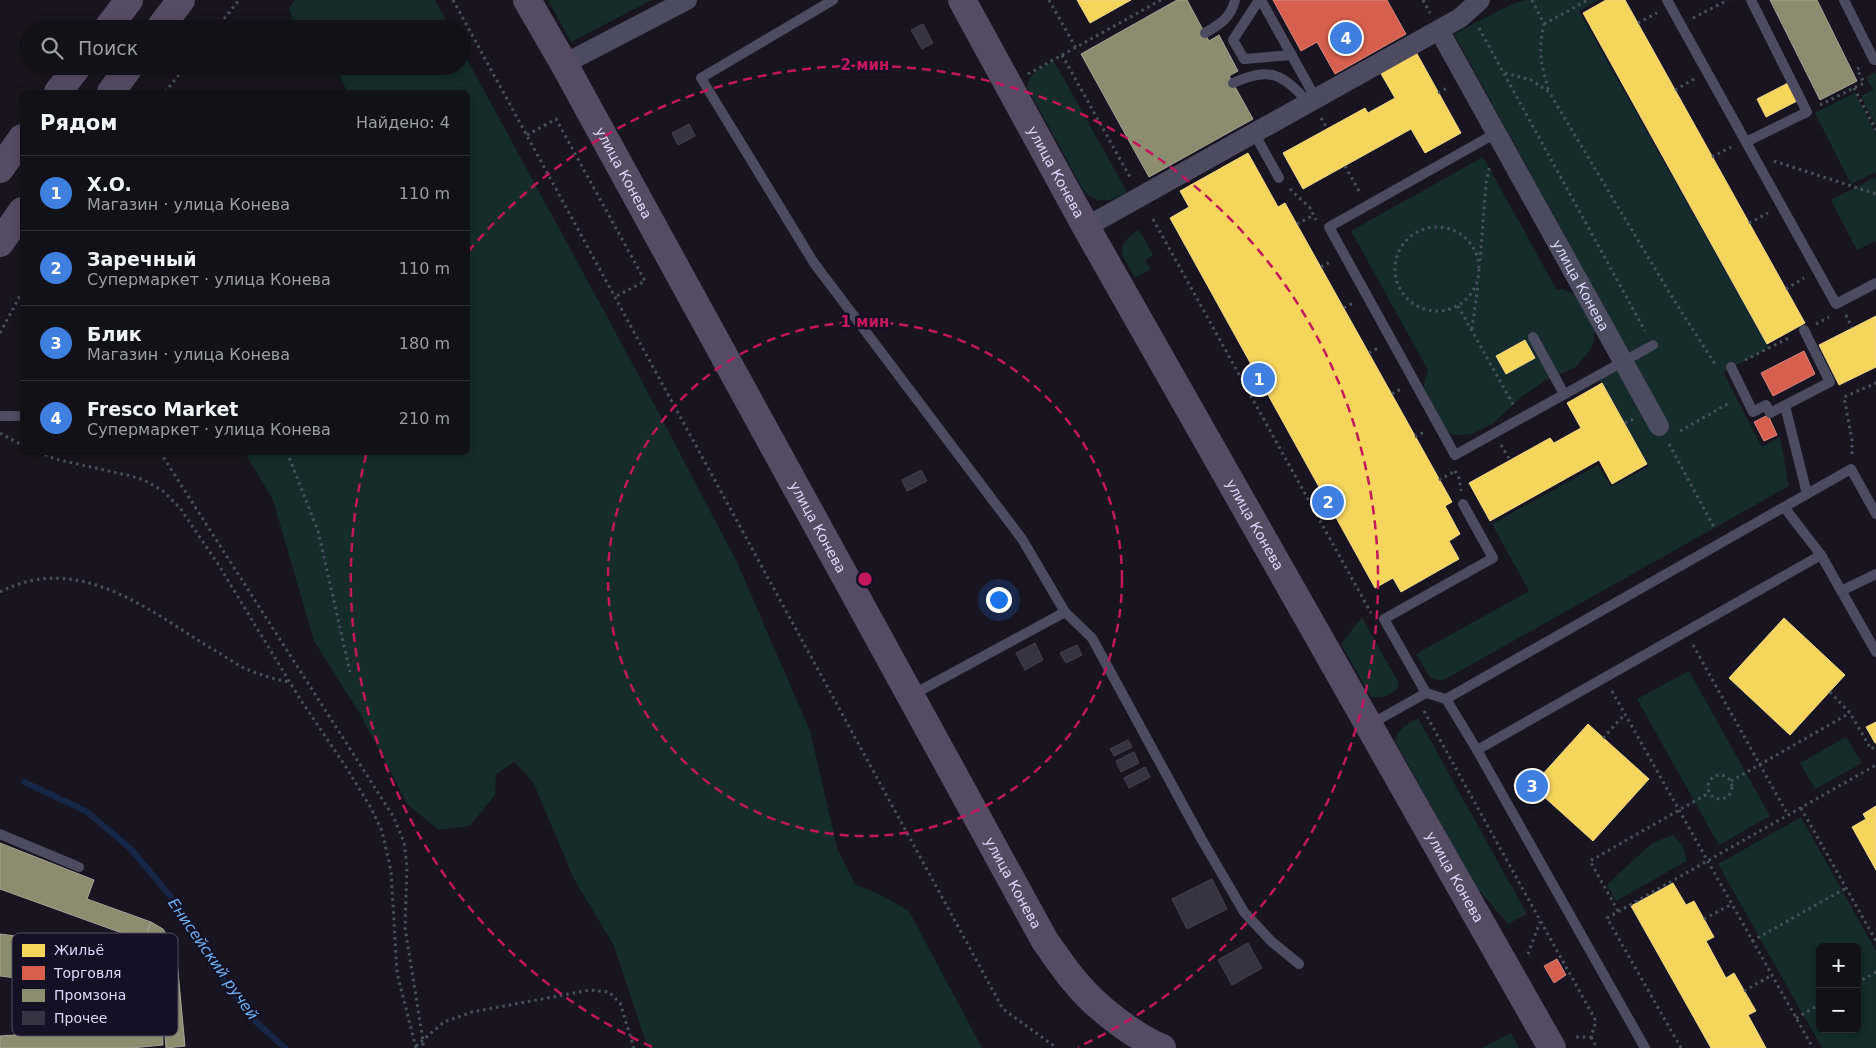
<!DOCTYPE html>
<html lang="ru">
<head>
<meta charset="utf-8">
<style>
  :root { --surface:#121018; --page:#1b1921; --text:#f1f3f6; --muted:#9c9da2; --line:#313037; --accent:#7c3aed }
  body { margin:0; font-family:"DejaVu Sans",sans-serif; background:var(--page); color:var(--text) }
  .controls { position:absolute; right:15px; bottom:15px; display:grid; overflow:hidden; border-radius:8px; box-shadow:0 2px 8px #0003 }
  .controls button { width:45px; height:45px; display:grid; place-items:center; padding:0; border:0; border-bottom:1px solid var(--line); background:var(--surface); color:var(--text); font:25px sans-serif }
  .you { position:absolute; left:998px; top:599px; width:18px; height:18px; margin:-12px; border:4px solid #fff; border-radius:50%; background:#1a73e8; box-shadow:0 0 0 8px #1a73e833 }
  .badge { display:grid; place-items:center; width:32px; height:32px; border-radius:50%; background:var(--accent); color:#fff; font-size:16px; font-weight:700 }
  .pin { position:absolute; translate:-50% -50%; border:2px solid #fff; box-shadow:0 1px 5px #0006 }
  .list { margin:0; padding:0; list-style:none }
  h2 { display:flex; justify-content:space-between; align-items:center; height:65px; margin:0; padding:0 20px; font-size:21px }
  h2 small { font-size:16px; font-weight:400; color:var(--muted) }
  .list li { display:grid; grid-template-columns:32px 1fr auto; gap:15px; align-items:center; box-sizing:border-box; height:75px; padding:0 20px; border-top:1px solid var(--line) }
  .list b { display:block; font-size:19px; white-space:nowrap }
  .list p { margin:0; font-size:16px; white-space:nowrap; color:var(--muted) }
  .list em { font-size:16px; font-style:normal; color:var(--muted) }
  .icon { flex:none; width:28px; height:28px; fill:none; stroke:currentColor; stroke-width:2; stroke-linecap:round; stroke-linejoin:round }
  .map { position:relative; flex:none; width:1876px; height:1048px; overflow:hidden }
  .search { position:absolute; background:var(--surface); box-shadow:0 2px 8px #0003; left:20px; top:20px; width:450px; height:55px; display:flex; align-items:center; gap:12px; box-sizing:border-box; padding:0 18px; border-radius:28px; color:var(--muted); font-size:19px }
  .panel { position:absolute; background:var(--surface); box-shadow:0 2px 8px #0003; left:20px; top:90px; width:450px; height:365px; border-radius:8px }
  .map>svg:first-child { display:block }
  .green { fill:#152b2c; fill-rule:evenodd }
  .homes { fill:#f6d55c; stroke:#eed68c }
  .shops { fill:#d6604d; stroke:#d88481 }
  .industry { fill:#8c8c6e; stroke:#a4a398 }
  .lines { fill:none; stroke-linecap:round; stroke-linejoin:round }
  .stream { stroke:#152646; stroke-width:6 }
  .building { fill:#363342; stroke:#454153 }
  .path { stroke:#48525e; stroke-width:3; stroke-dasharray:2.5 4; stroke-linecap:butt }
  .lane { stroke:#4d4b60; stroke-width:10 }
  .street { stroke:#4d4b60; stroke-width:20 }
  .primary { stroke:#554c64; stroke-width:28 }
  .ring { fill:none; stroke:#c2185b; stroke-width:2.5; stroke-dasharray:9 6 }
  .labels { text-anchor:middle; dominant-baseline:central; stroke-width:5; stroke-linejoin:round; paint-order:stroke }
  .street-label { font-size:14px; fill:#ddd8fb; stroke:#151124 }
  .water-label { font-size:15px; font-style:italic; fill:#6fb1f2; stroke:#151124 }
  .key { fill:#151124; stroke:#514d64; stroke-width:1 }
  .key-label { font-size:14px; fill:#ddd8fb }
  .centre { fill:#c2185b; stroke:#151124; stroke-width:2.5 }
  .ring-label { font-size:15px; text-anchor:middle; font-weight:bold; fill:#c2185b; stroke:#151124; stroke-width:5; stroke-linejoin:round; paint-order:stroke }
</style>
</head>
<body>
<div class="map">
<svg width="1876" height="1048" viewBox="0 0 1876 1048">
  <rect width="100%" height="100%" fill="#181520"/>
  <g class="green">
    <path d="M 295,0 L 435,0 L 451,29 L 296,29 L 289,8 Z"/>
    <path d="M 548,0 L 652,0 L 571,42 Z"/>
    <path d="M 1526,0 L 1598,0 L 1579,11 L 1769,348 L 1723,372 L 1762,447 L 1780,437 L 1789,486 L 1442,681 L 1430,678 L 1416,654 L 1529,591 L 1492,524 L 1598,465 L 1611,487 L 1649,466 L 1599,378 L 1622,365 L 1656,432 L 1669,425 L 1454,34 L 1512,4 Z"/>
    <path d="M 461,48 L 636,370 L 737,562 L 810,731 L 838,851 L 855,884 L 883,896 L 909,911 L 982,1048 L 648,1048 L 614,946 L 574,879 L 533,782 L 514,762 L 496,774 L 495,795 L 470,826 L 439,830 L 408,805 L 360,714 L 314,641 L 273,500 L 245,453 L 468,452 L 468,92 L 347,92 L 337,69 L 333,66 L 461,66 Z"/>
    <path d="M 1052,62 L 1055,63 L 1127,192 C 1109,201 1100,206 1084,191 L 1027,87 C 1030,72 1040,69 1052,62 Z"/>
    <path d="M 1876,72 L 1876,126 L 1861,96 L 1873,90 L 1866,77 Z"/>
    <path d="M 1855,93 L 1876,134 L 1876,172 L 1851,184 L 1815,113 Z"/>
    <path d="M 1483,157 L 1557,290 L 1562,289 L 1577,295 L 1596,326 L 1593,344 L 1590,350 L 1575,368 L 1546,380 L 1521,397 L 1494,423 L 1472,434 L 1453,435 L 1434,424 L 1422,405 L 1425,379 L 1428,370 L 1351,231 Z"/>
    <path d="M 1876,177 L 1876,241 L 1857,250 L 1831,200 Z"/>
    <path d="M 1139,230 L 1153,255 L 1145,260 L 1151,269 L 1135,278 C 1123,255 1111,247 1139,230 Z"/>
    <path d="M 1362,617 L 1398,682 L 1398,688 C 1389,696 1383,698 1371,697 L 1341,644 Z"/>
    <path d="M 1689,671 L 1770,816 L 1719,845 L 1637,699 Z"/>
    <path d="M 1418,718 L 1527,914 L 1508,924 L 1476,887 L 1395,741 C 1398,728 1406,725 1418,718 Z"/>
    <path d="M 1846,737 L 1862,763 L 1815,789 L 1800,763 Z"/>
    <path d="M 1801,817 L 1876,951 L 1876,1048 L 1822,1048 L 1718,864 ZM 1820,947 L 1857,947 L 1857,1029 L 1820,1029 Z"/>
    <path d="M 1673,835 L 1683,846 L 1687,861 L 1616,901 L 1607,885 L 1652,843 Z"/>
    <path d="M 1511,1033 L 1519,1048 L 1482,1048 Z"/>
  </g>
  <g class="homes">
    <path d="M 1077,0 L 1131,0 L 1090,23 Z"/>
    <path d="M 1606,0 L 1625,0 L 1805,323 L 1767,344 L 1583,13 Z"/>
    <path d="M 1416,52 L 1461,133 L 1425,153 L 1411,129 L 1303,189 L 1283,153 L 1365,108 L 1368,113 L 1395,98 L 1380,72 Z"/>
    <path d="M 1788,83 L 1797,101 L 1766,117 L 1757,99 Z"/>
    <path d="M 1248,153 L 1278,207 L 1285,203 L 1452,502 L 1445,506 L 1460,534 L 1449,541 L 1459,559 L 1401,592 L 1393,578 L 1375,588 L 1170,218 L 1189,207 L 1180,191 Z"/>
    <path d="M 1876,316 L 1876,367 L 1839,385 L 1819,345 Z"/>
    <path d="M 1525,340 L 1535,358 L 1506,374 L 1496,356 Z"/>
    <path d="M 1602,383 L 1647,464 L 1612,484 L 1599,460 L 1490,521 L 1469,483 L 1550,438 L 1554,443 L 1581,428 L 1567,403 Z"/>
    <path d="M 1784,618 L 1845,675 L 1790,735 L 1729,678 Z"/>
    <path d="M 1876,722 L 1876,743 L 1875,743 L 1866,727 Z"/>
    <path d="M 1588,724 L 1649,779 L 1593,841 L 1532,786 Z"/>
    <path d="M 1876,806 L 1876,870 L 1852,827 L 1866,819 L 1863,814 Z"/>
    <path d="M 1673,883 L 1686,905 L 1694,901 L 1714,937 L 1706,941 L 1726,978 L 1734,973 L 1756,1011 L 1748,1015 L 1766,1048 L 1711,1048 L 1653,945 L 1631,906 Z"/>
  </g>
  <g class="shops">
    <path d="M 1273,0 L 1387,0 L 1406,34 L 1335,74 L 1317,42 L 1301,51 Z"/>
    <path d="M 1804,351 L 1815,374 L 1773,396 L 1761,373 Z"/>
    <path d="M 1768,415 L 1777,435 L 1764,441 L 1754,422 Z"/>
    <path d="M 1557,959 L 1566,975 L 1554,983 L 1544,966 Z"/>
  </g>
  <g class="industry">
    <path d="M 1177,0 L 1187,0 L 1209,41 L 1219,35 L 1238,71 L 1229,76 L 1253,119 L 1149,177 L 1081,54 Z"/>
    <path d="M 1770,0 L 1817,0 L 1857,81 L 1820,100 Z"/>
    <path d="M 0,843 L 94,880 L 87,899 L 151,922 L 144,941 L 0,889 Z"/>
    <path d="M 151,922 L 163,929 L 176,950 L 185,1046 L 166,1048 L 158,958 L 153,947 L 144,941 Z"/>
    <path d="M 0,934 L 101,947 L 96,988 L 0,976 Z"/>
    <path d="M 162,1025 L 163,1045 L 131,1048 L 0,1048 L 0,1036 Z"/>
  </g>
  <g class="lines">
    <path class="stream" d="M 24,782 L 86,811 L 131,849 L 182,910 L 226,983 L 255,1021 L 285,1048"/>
  </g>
  <g class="building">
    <path d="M 923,24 L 933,43 L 922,49 L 911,30 Z"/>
    <path d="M 689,124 L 695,136 L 678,145 L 672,133 Z"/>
    <path d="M 921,470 L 927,481 L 907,491 L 902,480 Z"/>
    <path d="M 1035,643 L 1043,660 L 1025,670 L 1016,653 Z"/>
    <path d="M 1077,645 L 1082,655 L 1066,663 L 1060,653 Z"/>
    <path d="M 1128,740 L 1132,747 L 1114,756 L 1110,749 Z"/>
    <path d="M 1134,752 L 1139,763 L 1121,772 L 1116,761 Z"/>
    <path d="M 1145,767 L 1150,777 L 1129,788 L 1124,778 Z"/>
    <path d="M 1212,879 L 1227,909 L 1187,929 L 1172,899 Z"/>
    <path d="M 1248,943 L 1262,968 L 1232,985 L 1218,960 Z"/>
  </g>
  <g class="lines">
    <g class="path">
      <path d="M 453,0 L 1003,1009 L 1057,1048"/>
      <path d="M 1049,0 L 1076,48"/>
      <path d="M 1423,0 L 1430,13"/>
      <path d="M 1532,0 L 1544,24 C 1537,51 1542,66 1549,92"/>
      <path d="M 1693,18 L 1728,0"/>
      <path d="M 1638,23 L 1657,13"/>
      <path d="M 1544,24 L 1588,0"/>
      <path d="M 1479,28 L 1645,331"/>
      <path d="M 216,29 L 239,0"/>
      <path d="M 1062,55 L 1131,179"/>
      <path d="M 1505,73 L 1531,80 L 1549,92 L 1672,297 L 1715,364"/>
      <path d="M 1028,74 L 1161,0"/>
      <path d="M 1854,88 L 1876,130"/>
      <path d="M 1675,90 L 1694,79"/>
      <path d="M 165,92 L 186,66"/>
      <path d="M 1438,93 L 1449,87"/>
      <path d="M 1820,105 L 1864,83 L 1857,69 L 1860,68"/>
      <path d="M 1321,118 L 1327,128"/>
      <path d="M 527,135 L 556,119 L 645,281 L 615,297"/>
      <path d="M 1712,157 L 1731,147"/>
      <path d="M 1774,161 L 1876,194"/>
      <path d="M 1345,166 L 1360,193"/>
      <path d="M 1290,189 L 1310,208 L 1316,220"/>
      <path d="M 1153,219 L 1371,613"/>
      <path d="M 1749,223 L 1768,213"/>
      <path d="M 1297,224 L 1314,215"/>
      <circle cx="1437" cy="269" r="42"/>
      <path d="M 1480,261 L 1486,183 L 1490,165"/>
      <path d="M 1321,267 L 1330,262"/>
      <path d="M 1786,289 L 1804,278"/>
      <path d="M 1458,306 L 1514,406"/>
      <path d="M 1344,308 L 1353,303"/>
      <path d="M 1846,315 L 1852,328"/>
      <path d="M 1816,324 L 1829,317"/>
      <path d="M 1472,329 L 1478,285"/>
      <path d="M 0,333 L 22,292"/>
      <path d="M 1369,353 L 1378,348"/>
      <path d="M 1745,360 L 1791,337"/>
      <path d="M 1392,394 L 1401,389"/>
      <path d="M 1625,423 L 1633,419"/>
      <path d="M 1680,431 L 1731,402"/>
      <path d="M 0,433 L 22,445"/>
      <path d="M 1415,437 L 1424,432"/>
      <path d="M 1669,444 L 1715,529"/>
      <path d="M 1501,445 L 1510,460"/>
      <path d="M 39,452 L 55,459 L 131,476 L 144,480 L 163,491 L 180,508 L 218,564 L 300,699 L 346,767 L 371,808 L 382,831 L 391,871 L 397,973 L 416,1048"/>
      <path d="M 160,452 L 393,816 L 404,842 L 407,866 L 405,928 L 423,1040 L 423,1048"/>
      <path d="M 287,452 L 318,531 L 350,672"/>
      <path d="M 1852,454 L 1852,440 L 1844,397 L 1876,383"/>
      <path d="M 1455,471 L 1459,478 L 1461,491"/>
      <path d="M 1439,480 L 1455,471"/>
      <path d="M 0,592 C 77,552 146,608 209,647 C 220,653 231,661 242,667 C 257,674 273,679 289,682"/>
      <path d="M 1693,645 L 1788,815"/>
      <path d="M 1612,691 L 1813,1048"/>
      <path d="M 1830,692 L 1850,713 L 1871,749 L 1876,746"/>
      <path d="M 1424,711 L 1596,1021 L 1591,1037 L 1575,1037 L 1574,1035"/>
      <path d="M 1603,738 L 1625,714"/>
      <circle cx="1720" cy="787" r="12"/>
      <path d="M 1731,781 L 1850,713"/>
      <path d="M 1513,785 L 1532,786"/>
      <path d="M 1801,808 L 1876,941"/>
      <path d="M 1618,911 L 1590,861 L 1709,793"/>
      <path d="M 1704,919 L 1732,904"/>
      <path d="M 1752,941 L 1846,888"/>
      <path d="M 1528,954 L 1540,922"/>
      <path d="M 1857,983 L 1876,972"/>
      <path d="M 1744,991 L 1772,975"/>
      <path d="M 1796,1018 L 1820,1004"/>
      <path d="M 1591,1037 L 1597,1048"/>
      <path d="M 416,1046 L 444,1022 L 472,1012 L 590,990 L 609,992 L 620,1003 L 634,1048"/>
      <path d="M 1681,1048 L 1607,918 L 1876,765"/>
    </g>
    <g class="lane">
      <path d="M 833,0 L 701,78 L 814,263 L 1022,539 L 1065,612 L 1092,638 L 1202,840 L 1244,912 L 1272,942 L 1299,964"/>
      <path d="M 1259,0 L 1233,40 L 1244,59 L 1292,55"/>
      <path d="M 1261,0 L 1316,99"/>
      <path d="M 1667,0 L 1836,304 L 1876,283"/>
      <path d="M 1844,0 L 1874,60 L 1876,60"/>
      <path d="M 1205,33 C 1220,24 1231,18 1235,0"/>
      <path d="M 1233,83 C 1271,66 1282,74 1309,103"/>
      <path d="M 1254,133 L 1279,178"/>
      <path d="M 1496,133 L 1329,227 L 1455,455 L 1653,345"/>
      <path d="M 1746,142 L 1807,112 L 1751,0"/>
      <path d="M 1533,337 L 1564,394"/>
      <path d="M 1731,367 L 1753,412 L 1766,405 L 1770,413 L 1830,382 L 1804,330"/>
      <path d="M 1785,406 L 1807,494"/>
      <path d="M 0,416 L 22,416"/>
      <path d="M 1784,507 L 1821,555 L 1876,652"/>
      <path d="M 1841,591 L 1876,574"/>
      <path d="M 1426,693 L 1384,619 L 1493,558 L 1463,504"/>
      <path d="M 912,695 L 1065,612"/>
      <path d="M 1446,699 L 1477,750 L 1645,1048"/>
      <path d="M 1369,725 L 1426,693 L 1446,699 L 1851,469 L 1876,514"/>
      <path d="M 1477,750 L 1821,555"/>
      <path d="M 0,834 L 79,867"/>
    </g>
    <g class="street">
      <path id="s1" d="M 1439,30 L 1659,426"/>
      <path d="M 564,64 L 687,0"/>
      <path d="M 1086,227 L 1460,18 L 1480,0"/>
    </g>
    <g class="primary">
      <path id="s2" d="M 527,0 L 564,64 L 1045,941 C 1056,956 1066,972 1078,985 C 1097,1008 1135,1037 1162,1048"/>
      <path id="s3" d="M 962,0 L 1086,227 L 1552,1048"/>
      <path d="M 107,29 L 129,0"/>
      <path d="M 159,29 L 181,0"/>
      <path d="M 58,92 L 78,66"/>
      <path d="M 111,92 L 130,66"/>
      <path d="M 0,169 L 22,138"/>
      <path d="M 0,243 L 22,211"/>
    </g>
  </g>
  <g class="ring">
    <circle cx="865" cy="579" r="257"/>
    <path d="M652 1047A514 514 0 0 1 366 455M468 252A514 514 0 1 1 1078 1047"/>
  </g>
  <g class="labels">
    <g class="street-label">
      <text stroke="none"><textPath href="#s2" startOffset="198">улица Конева</textPath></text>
      <text stroke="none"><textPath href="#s3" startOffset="196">улица Конева</textPath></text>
      <text stroke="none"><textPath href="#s1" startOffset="292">улица Конева</textPath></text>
      <text stroke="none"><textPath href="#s3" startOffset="601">улица Конева</textPath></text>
      <text stroke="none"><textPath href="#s2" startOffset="602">улица Конева</textPath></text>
      <text stroke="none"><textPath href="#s3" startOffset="1006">улица Конева</textPath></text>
      <text stroke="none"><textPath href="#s2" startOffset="1008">улица Конева</textPath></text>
    </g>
    <g class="water-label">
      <text transform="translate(213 959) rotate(55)">Енисейский ручей</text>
    </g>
  </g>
  <rect x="12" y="933" width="166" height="103" rx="8" class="key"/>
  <rect x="22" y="944" width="23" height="13" fill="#f6d55c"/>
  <rect x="22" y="966" width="23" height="14" fill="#d6604d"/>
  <rect x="22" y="989" width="23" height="13" fill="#8c8c6e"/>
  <rect x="22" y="1011" width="23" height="14" fill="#363342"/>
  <g class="key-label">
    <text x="54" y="955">Жильё</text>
    <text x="54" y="978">Торговля</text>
    <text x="54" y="1000">Промзона</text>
    <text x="54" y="1023">Прочее</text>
  </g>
  <circle cx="865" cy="579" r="8" class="centre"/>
  <g class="ring-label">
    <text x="865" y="70">2 мин</text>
    <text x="865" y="327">1 мин</text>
  </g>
</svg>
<div class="controls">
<button>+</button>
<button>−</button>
</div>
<div class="you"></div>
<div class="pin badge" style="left:1259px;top:379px;background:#3f7fe0">1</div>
<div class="pin badge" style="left:1328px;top:502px;background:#3f7fe0">2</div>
<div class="pin badge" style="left:1532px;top:786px;background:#3f7fe0">3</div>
<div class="pin badge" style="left:1346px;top:38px;background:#3f7fe0">4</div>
<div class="search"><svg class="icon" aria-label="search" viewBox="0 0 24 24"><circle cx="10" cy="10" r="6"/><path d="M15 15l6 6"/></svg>Поиск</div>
<section class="panel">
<h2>Рядом<small>Найдено: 4</small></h2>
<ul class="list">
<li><span class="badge" style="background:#3f7fe0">1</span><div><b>X.O.</b><p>Магазин · улица Конева</p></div><em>110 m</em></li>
<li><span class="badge" style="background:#3f7fe0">2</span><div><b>Заречный</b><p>Супермаркет · улица Конева</p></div><em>110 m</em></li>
<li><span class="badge" style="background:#3f7fe0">3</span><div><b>Блик</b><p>Магазин · улица Конева</p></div><em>180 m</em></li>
<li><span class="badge" style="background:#3f7fe0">4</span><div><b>Fresco Market</b><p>Супермаркет · улица Конева</p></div><em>210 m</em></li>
</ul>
</section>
</div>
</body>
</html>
